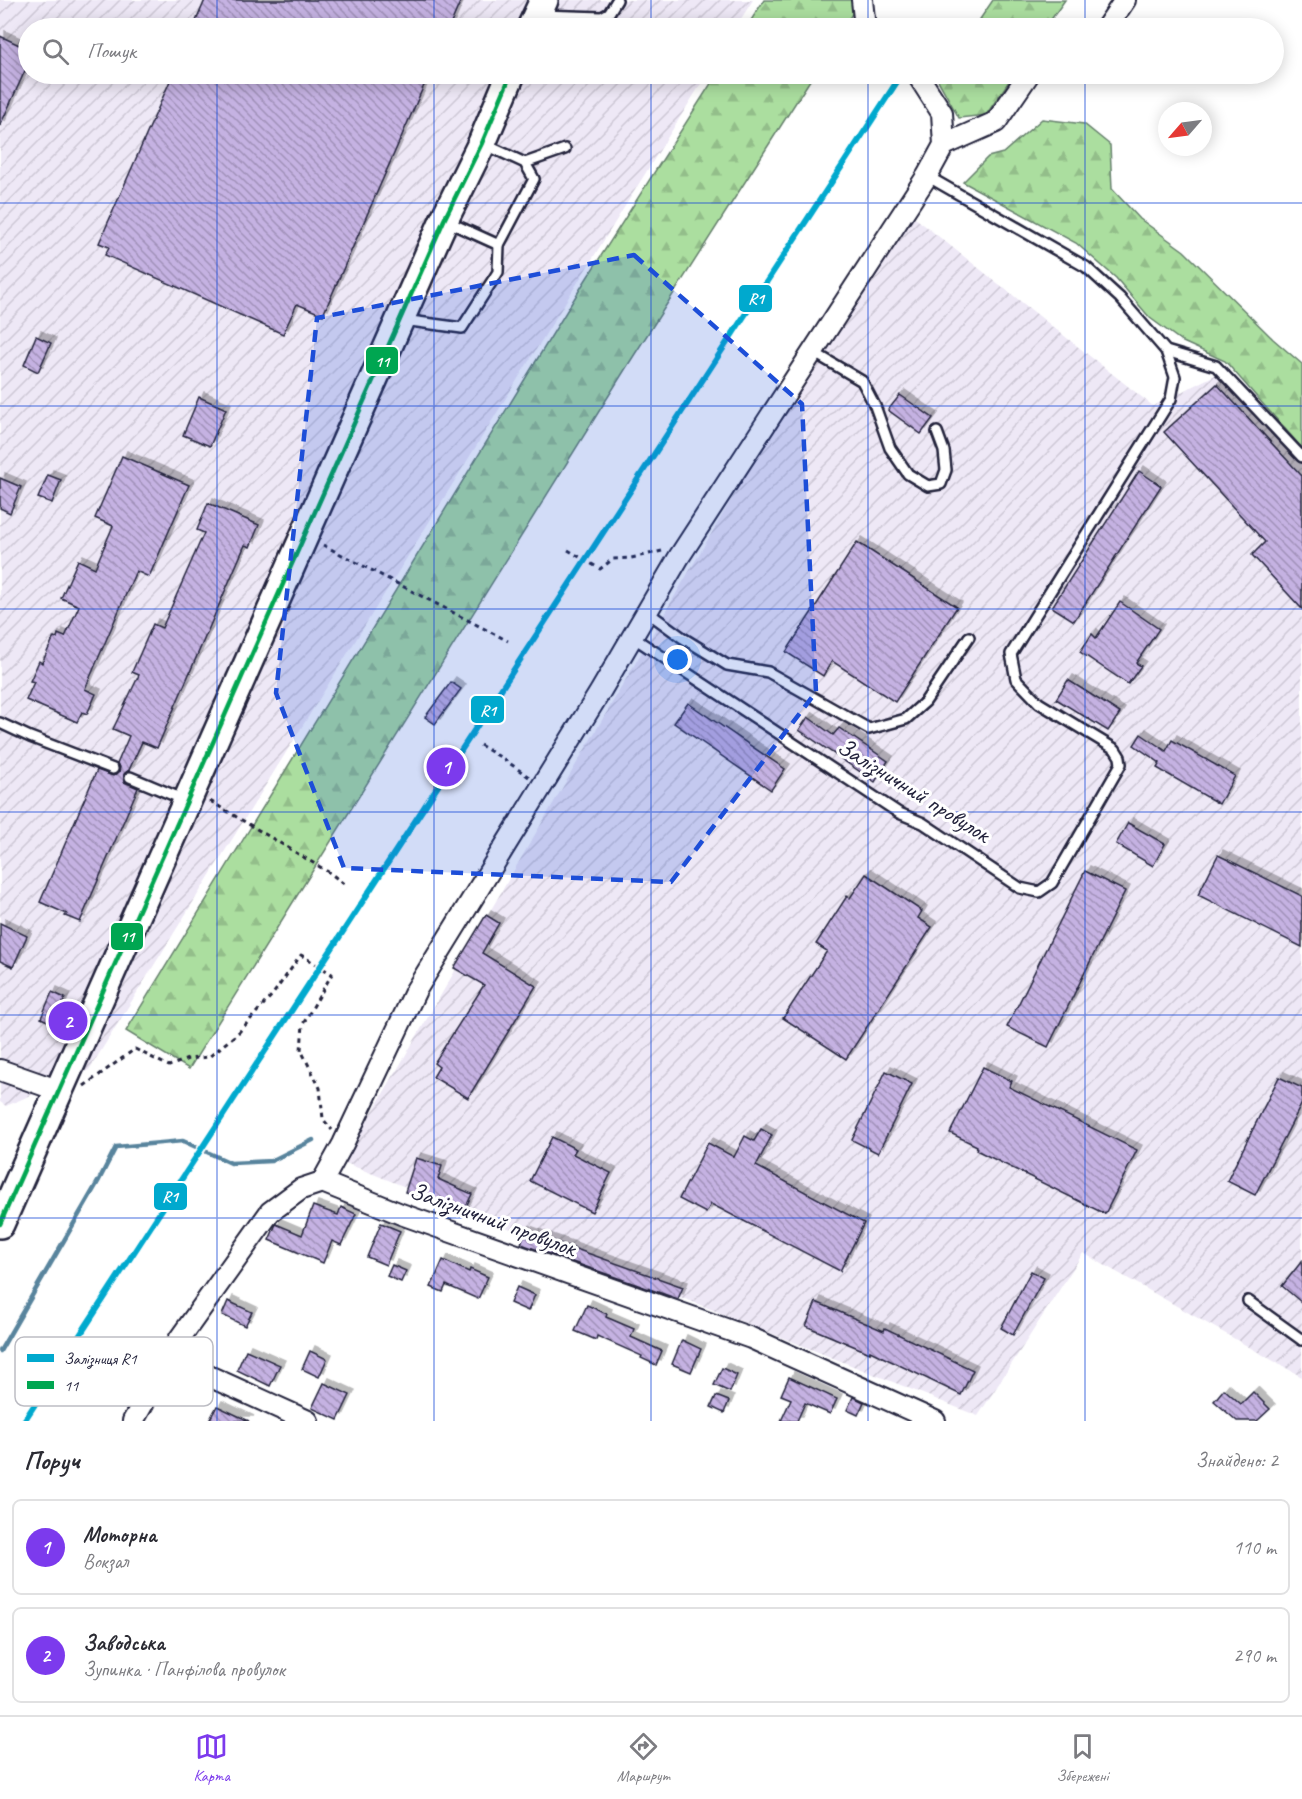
<!DOCTYPE html>
<html lang="uk">
<head>
<meta charset="utf-8">
<style>
  :root { --surface:#fff; --page:#f7f7f7; --text:#2b2b33; --muted:#7c7c81; --line:#e1e1e2; --accent:#7c3aed }
  body { margin:0; font-family:Caveat,sans-serif; background:var(--page); color:var(--text) }
  .compass { position:absolute; left:1158px; top:102px; width:54px; height:54px; border-radius:50%; background:var(--surface); box-shadow:0 3px 15px #0003; rotate:242deg }
  .you { position:absolute; left:678px; top:660px; width:21px; height:21px; margin:-15px; border:4px solid #fff; border-radius:50%; background:#1a73e8; box-shadow:0 0 0 9px #1a73e833 }
  .badge { display:grid; place-items:center; width:39px; height:39px; border-radius:50%; background:var(--accent); color:#fff; font-size:20px; font-weight:700 }
  .pin { position:absolute; translate:-50% -50%; border:3px solid #fff; box-shadow:0 2px 6px #0006 }
  .list { margin:0; padding:0; list-style:none }
  h2 { display:flex; justify-content:space-between; align-items:center; height:78px; margin:0; padding:0 24px; font-size:26px }
  h2 small { font-size:20px; font-weight:400; color:var(--muted) }
  .list li { display:grid; grid-template-columns:39px 1fr auto; gap:18px; align-items:center; box-sizing:border-box; height:96px; margin:0 12px 12px; padding:0 12px; border:2px solid var(--line); border-radius:9px }
  .list b { display:block; font-size:22px; white-space:nowrap }
  .list p { margin:0; font-size:20px; white-space:nowrap; color:var(--muted) }
  .list em { font-size:20px; font-style:normal; color:var(--muted) }
  .icon { flex:none; width:33px; height:33px; fill:none; stroke:currentColor; stroke-width:2; stroke-linecap:round; stroke-linejoin:round }
  .map { position:relative; flex:none; width:1302px; height:1421px; overflow:hidden }
  .search { position:absolute; background:var(--surface); box-shadow:0 3px 15px #0003; left:18px; right:18px; top:18px; height:66px; display:flex; align-items:center; gap:15px; box-sizing:border-box; padding:0 21px; border-radius:33px; color:var(--muted); font-size:22px }
  .sheet { height:294px; background:var(--surface) }
  nav { display:flex; justify-content:space-around; align-items:center; box-sizing:border-box; height:84px; border-top:2px solid var(--line); background:var(--surface); font-size:16px; color:var(--muted) }
  nav a { display:grid; justify-items:center; gap:3px }
  nav .on { color:var(--accent) }
  .map>svg:first-child { display:block }
  .industrial { fill:url(#industrial-furrows) }
  .forest { fill:url(#forest-firs); stroke:#66806d; stroke-width:1.5 }
  .lines { fill:none; stroke-linecap:round; stroke-linejoin:round }
  .stream { stroke:#59849d; stroke-width:4.5 }
  .building { fill:url(#building-back-hatch); stroke:#22223b; stroke-width:1.5; filter:url(#shadow) }
  .service-casing { stroke:#22223b; stroke-width:14 }
  .minor-casing { stroke:#22223b; stroke-width:24 }
  .secondary-casing { stroke:#22223b; stroke-width:32 }
  .path { stroke:#22223b; stroke-width:3; stroke-dasharray:4.5 4.5; stroke-linecap:butt }
  .service { stroke:#fff; stroke-width:9 }
  .minor { stroke:#fff; stroke-width:20 }
  .secondary { stroke:#fff; stroke-width:27 }
  .bus-1-casing { stroke:#fff; stroke-width:9 }
  .bus-1 { stroke:#00a651; stroke-width:4.5 }
  .rail-1-casing { stroke:#fff; stroke-width:10 }
  .rail-1 { stroke:#00a9ce; stroke-width:6 }
  .marked { fill:#1d4ed8; fill-opacity:0.2; stroke:#1d4ed8; stroke-width:4.5; stroke-dasharray:12 8; stroke-linejoin:round }
  .grid { fill:none; stroke:#1d4ed8; stroke-width:1.5; stroke-opacity:0.55 }
  .labels { text-anchor:middle; dominant-baseline:central; stroke-width:6; stroke-linejoin:round; paint-order:stroke }
  .street-label { font-size:24px; fill:#22223b; stroke:#fff }
  .key { fill:#fff; stroke:#bdbdc4; stroke-width:1.5 }
  .key-label { font-size:16px; fill:#22223b }
  .line-badge { stroke:#fff; stroke-width:2 }
  .badge-label { font-size:16px; text-anchor:middle; font-weight:bold; fill:#fff }
</style>
</head>
<body>
<div class="map">
<svg width="1302" height="1421" viewBox="0 0 1302 1421">
  <defs>
    <pattern id="industrial-furrows" width="10" height="10" patternUnits="userSpaceOnUse" patternTransform="scale(1.5)"><rect width="10" height="10" fill="#eee8f6"/><path d="M-1 1l2-2M0 10L10 0M9 11l2-2" fill="none" stroke="#ccc7d4"/></pattern>
    <pattern id="forest-firs" width="22" height="20" patternUnits="userSpaceOnUse" patternTransform="scale(1.5)"><rect width="22" height="20" fill="#abde9f"/><path d="M5 1l3.5 6h-7zM16 11l3.5 6h-7z" fill="#93be8a"/></pattern>
    <pattern id="building-back-hatch" width="6" height="6" patternUnits="userSpaceOnUse" patternTransform="scale(1.5)"><rect width="6" height="6" fill="#c5b2e2"/><path d="M-1 5l2 2M0 0l6 6M5-1l2 2" fill="none" stroke="#a090b8"/></pattern>
    <filter id="shadow"><feDropShadow dx="5" dy="-5" stdDeviation="0" flood-color="#0004"/></filter>
  </defs>
  <rect width="100%" height="100%" fill="#fff"/>
  <filter id="ink" filterUnits="userSpaceOnUse"><feTurbulence type="fractalNoise" baseFrequency=".0167" numOctaves="2"/><feDisplacementMap in="SourceGraphic" scale="12" xChannelSelector="R" yChannelSelector="G"/><feConvolveMatrix kernelMatrix="1 2 1 2 8 2 1 2 1" color-interpolation-filters="sRGB"/></filter>
  <g filter="url(#ink)">
    <g class="industrial">
      <path d="M 0,0 L 753,0 L 735,28 L 28,28 L 28,74 L 707,74 L 89,1070 L 6,1106 L 0,1102 Z"/>
      <path d="M 914,217 L 1153,406 L 1215,375 L 1302,461 L 1302,1377 L 1083,1253 L 978,1416 L 343,1162 L 758,454 Z"/>
    </g>
    <g class="forest">
      <path d="M 764,0 L 861,0 L 843,28 L 746,28 Z"/>
      <path d="M 993,0 L 1065,0 L 1045,28 L 974,28 Z"/>
      <path d="M 717,74 L 814,74 L 626,368 L 189,1069 L 126,1031 L 585,281 Z"/>
      <path d="M 942,74 L 1014,74 L 986,115 L 959,118 L 938,80 Z"/>
      <path d="M 1042,119 L 1084,124 L 1110,145 L 1112,189 L 1140,219 L 1184,251 L 1273,339 L 1302,364 L 1302,448 L 1225,361 L 1183,342 L 1150,318 L 1116,278 L 1076,243 L 963,182 L 988,157 L 1003,153 Z"/>
    </g>
    <g class="lines">
      <path class="stream" d="M 0,1351 L 99,1180 L 116,1147 L 183,1141 L 231,1163 L 271,1161 L 313,1140"/>
    </g>
    <g class="building">
      <path d="M 205,0 L 461,0 L 449,28 L 193,28 Z"/>
      <path d="M 0,36 L 28,49 L 28,64 L 0,126 Z"/>
      <path d="M 173,74 L 429,74 L 323,315 L 297,304 L 283,334 L 105,255 L 109,247 L 99,243 Z"/>
      <path d="M 36,336 L 51,343 L 38,372 L 24,365 Z"/>
      <path d="M 1217,384 L 1302,476 L 1302,609 L 1252,555 L 1265,542 L 1164,432 Z"/>
      <path d="M 900,395 L 933,418 L 921,434 L 888,410 Z"/>
      <path d="M 199,397 L 226,409 L 210,446 L 183,435 Z"/>
      <path d="M 122,456 L 189,485 L 149,577 L 136,571 L 85,689 L 96,694 L 87,714 L 82,712 L 77,722 L 26,700 L 34,682 L 30,681 L 39,661 L 42,663 L 54,637 L 57,638 L 58,634 L 65,637 L 79,606 L 61,598 L 78,560 L 95,568 L 113,526 L 95,518 Z"/>
      <path d="M 1139,471 L 1161,486 L 1074,621 L 1052,607 Z"/>
      <path d="M 48,475 L 61,480 L 52,503 L 38,498 Z"/>
      <path d="M 0,478 L 21,487 L 10,513 L 0,508 Z"/>
      <path d="M 208,503 L 259,525 L 250,547 L 245,545 L 157,748 L 142,742 L 129,770 L 124,774 L 124,782 L 138,788 L 80,922 L 65,916 L 67,914 L 40,902 L 97,770 L 113,776 L 119,772 L 120,767 L 117,764 L 129,736 L 113,729 L 139,675 L 132,672 L 153,624 L 162,628 L 204,533 L 197,530 Z"/>
      <path d="M 857,542 L 957,607 L 895,702 L 832,661 L 823,676 L 786,652 Z"/>
      <path d="M 1120,602 L 1159,629 L 1136,663 L 1141,666 L 1128,684 L 1080,652 L 1092,634 L 1096,638 Z"/>
      <path d="M 1068,680 L 1120,713 L 1108,731 L 1056,699 Z"/>
      <path d="M 451,682 L 461,689 L 435,724 L 425,717 Z"/>
      <path d="M 688,703 L 785,769 L 771,790 L 674,723 Z"/>
      <path d="M 808,717 L 833,735 L 839,728 L 888,761 L 875,782 L 799,730 Z"/>
      <path d="M 1141,734 L 1166,751 L 1172,740 L 1235,776 L 1219,804 L 1157,768 L 1160,763 L 1134,745 Z"/>
      <path d="M 1128,823 L 1165,844 L 1153,866 L 1116,844 Z"/>
      <path d="M 1218,855 L 1302,896 L 1302,947 L 1198,895 Z"/>
      <path d="M 1085,871 L 1125,891 L 1048,1047 L 1007,1027 Z"/>
      <path d="M 866,874 L 922,911 L 918,918 L 932,927 L 846,1059 L 783,1018 L 827,951 L 816,944 L 847,896 L 850,898 Z"/>
      <path d="M 486,915 L 499,923 L 482,953 L 536,986 L 468,1098 L 433,1077 L 439,1067 L 434,1063 L 484,985 L 454,968 Z"/>
      <path d="M 0,923 L 27,936 L 13,967 L 0,961 Z"/>
      <path d="M 52,992 L 65,998 L 54,1024 L 41,1018 Z"/>
      <path d="M 983,1067 L 1012,1081 L 1009,1087 L 1137,1150 L 1105,1214 L 976,1150 L 977,1146 L 950,1133 Z"/>
      <path d="M 886,1071 L 912,1084 L 878,1153 L 852,1140 Z"/>
      <path d="M 1279,1077 L 1302,1088 L 1302,1103 L 1255,1195 L 1227,1181 Z"/>
      <path d="M 761,1129 L 772,1135 L 756,1166 L 864,1223 L 840,1271 L 711,1204 L 706,1213 L 679,1199 L 708,1143 L 734,1157 L 745,1136 L 754,1141 Z"/>
      <path d="M 552,1137 L 576,1149 L 573,1154 L 611,1173 L 592,1212 L 530,1181 Z"/>
      <path d="M 416,1158 L 442,1166 L 438,1179 L 472,1194 L 462,1215 L 441,1206 L 442,1204 L 405,1192 Z"/>
      <path d="M 313,1206 L 338,1215 L 341,1207 L 356,1214 L 341,1245 L 332,1241 L 323,1263 L 269,1240 L 276,1224 L 302,1235 Z"/>
      <path d="M 381,1223 L 400,1231 L 386,1265 L 367,1257 Z"/>
      <path d="M 525,1231 L 683,1287 L 678,1299 L 521,1244 Z"/>
      <path d="M 443,1260 L 469,1272 L 470,1269 L 488,1277 L 478,1299 L 446,1285 L 443,1292 L 431,1287 Z"/>
      <path d="M 1302,1261 L 1302,1303 L 1282,1286 Z"/>
      <path d="M 392,1265 L 406,1271 L 401,1282 L 387,1276 Z"/>
      <path d="M 1031,1271 L 1044,1278 L 1013,1335 L 1001,1328 Z"/>
      <path d="M 517,1287 L 535,1295 L 528,1311 L 510,1303 Z"/>
      <path d="M 228,1301 L 252,1312 L 245,1326 L 222,1315 Z"/>
      <path d="M 816,1302 L 884,1331 L 885,1328 L 973,1370 L 961,1395 L 870,1351 L 870,1353 L 806,1326 Z"/>
      <path d="M 587,1305 L 607,1314 L 606,1317 L 634,1329 L 631,1337 L 662,1351 L 656,1365 L 641,1358 L 642,1356 L 597,1336 L 596,1340 L 575,1331 Z"/>
      <path d="M 682,1340 L 701,1349 L 691,1372 L 672,1364 Z"/>
      <path d="M 246,1350 L 280,1365 L 270,1386 L 237,1370 Z"/>
      <path d="M 310,1351 L 327,1359 L 319,1377 L 302,1369 Z"/>
      <path d="M 722,1368 L 737,1375 L 730,1392 L 714,1385 Z"/>
      <path d="M 789,1377 L 837,1399 L 830,1414 L 805,1403 L 797,1421 L 781,1421 L 791,1399 L 781,1395 Z"/>
      <path d="M 324,1383 L 350,1395 L 338,1420 L 312,1408 Z"/>
      <path d="M 1224,1389 L 1241,1404 L 1253,1392 L 1270,1409 L 1257,1421 L 1237,1421 L 1214,1401 Z"/>
      <path d="M 716,1396 L 729,1401 L 724,1413 L 711,1407 Z"/>
      <path d="M 853,1397 L 864,1402 L 858,1415 L 847,1410 Z"/>
      <path d="M 217,1406 L 249,1421 L 209,1421 Z"/>
    </g>
    <g class="lines">
      <g class="service-casing">
        <g id="service">
          <path d="M 540,15 L 602,17 L 609,13 L 617,0"/>
          <path d="M 484,144 L 525,163 L 534,179 L 499,245"/>
          <path d="M 525,163 L 565,149"/>
          <path d="M 927,176 L 1086,267 L 1120,298 L 1166,351 L 1216,366 L 1302,457"/>
          <path d="M 403,320 L 462,328 L 498,272 L 499,245 L 446,221"/>
          <path d="M 813,352 L 862,381 L 875,406 L 890,448 L 908,474 L 928,486 L 941,484 L 946,470 L 944,451 L 937,432"/>
          <path d="M 646,611 L 683,638 L 727,665 L 768,672 L 869,729 L 906,719 L 925,702 L 969,637"/>
          <path d="M 631,636 L 899,813 L 923,823 L 1020,888 L 1039,892 L 1052,883 L 1121,764 L 1120,757 L 1115,749 L 1039,703 L 1016,679 L 1011,654 L 1171,399 L 1175,377 L 1166,351"/>
          <path d="M 0,723 L 30,737 L 113,769"/>
          <path d="M 130,777 L 185,800"/>
          <path d="M 1248,1301 L 1302,1340"/>
        </g>
      </g>
      <g class="minor-casing">
        <g id="minor">
          <path d="M 862,0 L 865,28"/>
          <path d="M 1106,28 L 1125,0"/>
          <path d="M 944,145 L 996,122 L 1029,74"/>
          <path d="M 0,1070 L 60,1091"/>
          <path d="M 322,1182 L 343,1144 L 416,990 L 600,692 L 679,557 L 927,176 L 944,145 L 942,113 L 917,74"/>
          <path d="M 169,1358 L 308,1421"/>
          <path d="M 133,1421 L 180,1338 L 270,1212 L 301,1189 L 322,1182 L 401,1214 L 751,1338 L 935,1421"/>
        </g>
      </g>
      <g class="secondary-casing">
        <g id="secondary">
          <path d="M 531,28 L 544,0"/>
          <path d="M 0,1224 L 444,220 L 482,143 L 511,74"/>
        </g>
      </g>
      <g class="path">
        <path d="M 323,545 L 508,641"/>
        <path d="M 568,550 L 600,569 L 613,559 L 631,558 L 662,551"/>
        <path d="M 480,745 L 505,760 L 529,777"/>
        <path d="M 210,801 L 330,873 L 344,884"/>
        <path d="M 84,1086 L 135,1049 L 169,1066 L 188,1059 L 209,1057 L 239,1032 L 273,994 L 301,955 L 332,974 L 303,1024 L 301,1050 L 320,1088 L 323,1119 L 332,1130"/>
      </g>
      <use href="#service" class="service"/>
      <use href="#minor" class="minor"/>
      <use href="#secondary" class="secondary"/>
      <g class="bus-1-casing">
        <path id="bus-1" d="M 0,1224 L 444,220 L 482,143 L 511,74"/>
      </g>
      <use href="#bus-1" class="bus-1"/>
      <g class="rail-1-casing">
        <path id="rail-1" d="M 24,1421 L 902,74"/>
      </g>
      <use href="#rail-1" class="rail-1"/>
    </g>
  </g>
  <path class="marked" d="M 634,255 L 802,404 L 816,692 L 671,882 L 344,868 L 276,693 L 317,318 Z"/>
  <path class="grid" d="M 217,0 L 217,28M 434,0 L 434,28M 651,0 L 651,28M 868,0 L 868,28M 1085,0 L 1085,28M 217,74 L 217,1421M 434,74 L 434,1421M 651,74 L 651,1421M 868,74 L 868,1421M 1085,74 L 1085,1421M 0,203 L 1302,203M 0,406 L 1302,406M 0,609 L 1302,609M 0,812 L 1302,812M 0,1015 L 1302,1015M 0,1218 L 1302,1218"/>
  <g class="labels">
    <g class="street-label">
      <text transform="translate(914 790) rotate(32)">Залізничний провулок</text>
      <text transform="translate(493 1219) rotate(20)">Залізничний провулок</text>
    </g>
  </g>
  <rect x="15" y="1337" width="198" height="69" rx="9" class="key"/>
  <rect x="27" y="1354" width="27" height="8" fill="#00a9ce"/>
  <rect x="27" y="1381" width="27" height="8" fill="#00a651"/>
  <g class="key-label">
    <text x="64" y="1364">Залізниця R1</text>
    <text x="64" y="1391">11</text>
  </g>
  <g class="line-badge">
    <rect x="738" y="284" width="35" height="29" rx="6" fill="#00a9ce"/>
    <rect x="365" y="346" width="34" height="29" rx="6" fill="#00a651"/>
    <rect x="470" y="695" width="35" height="29" rx="6" fill="#00a9ce"/>
    <rect x="110" y="922" width="34" height="29" rx="6" fill="#00a651"/>
    <rect x="153" y="1182" width="35" height="29" rx="6" fill="#00a9ce"/>
  </g>
  <g class="badge-label">
    <text x="756" y="304">R1</text>
    <text x="382" y="367">11</text>
    <text x="488" y="716">R1</text>
    <text x="127" y="942">11</text>
    <text x="170" y="1202">R1</text>
  </g>
</svg>
<svg class="compass" viewBox="-18 -18 36 36"><path d="M0-13l5 13h-10z" fill="#e53935"/><path d="M0 13l5-13h-10z" fill="#7c7c81"/></svg>
<div class="you"></div>
<div class="pin badge" style="left:446px;top:767px">1</div>
<div class="pin badge" style="left:68px;top:1021px">2</div>
<div class="search"><svg class="icon" aria-label="search" viewBox="0 0 24 24"><circle cx="10" cy="10" r="6"/><path d="M15 15l6 6"/></svg>Пошук</div>
</div>
<section class="sheet">
<h2>Поруч<small>Знайдено: 2</small></h2>
<ul class="list">
<li><span class="badge">1</span><div><b>Моторна</b><p>Вокзал</p></div><em>110 m</em></li>
<li><span class="badge">2</span><div><b>Заводська</b><p>Зупинка · Панфілова провулок</p></div><em>290 m</em></li>
</ul>
</section>
<nav>
<a class="on"><svg class="icon" aria-label="map" viewBox="0 0 24 24"><path d="M3 6l6-2 6 2 6-2v14l-6 2-6-2-6 2zM9 4v14M15 6v14"/></svg>Карта</a>
<a><svg class="icon" aria-label="directions" viewBox="0 0 24 24"><path d="M12 3l9 9-9 9-9-9zM9 14v-3h6M13 9l2 2-2 2"/></svg>Маршрут</a>
<a><svg class="icon" aria-label="saved" viewBox="0 0 24 24"><path d="M7 4h10v16l-5-4-5 4z"/></svg>Збережені</a>
</nav>
</body>
</html>
